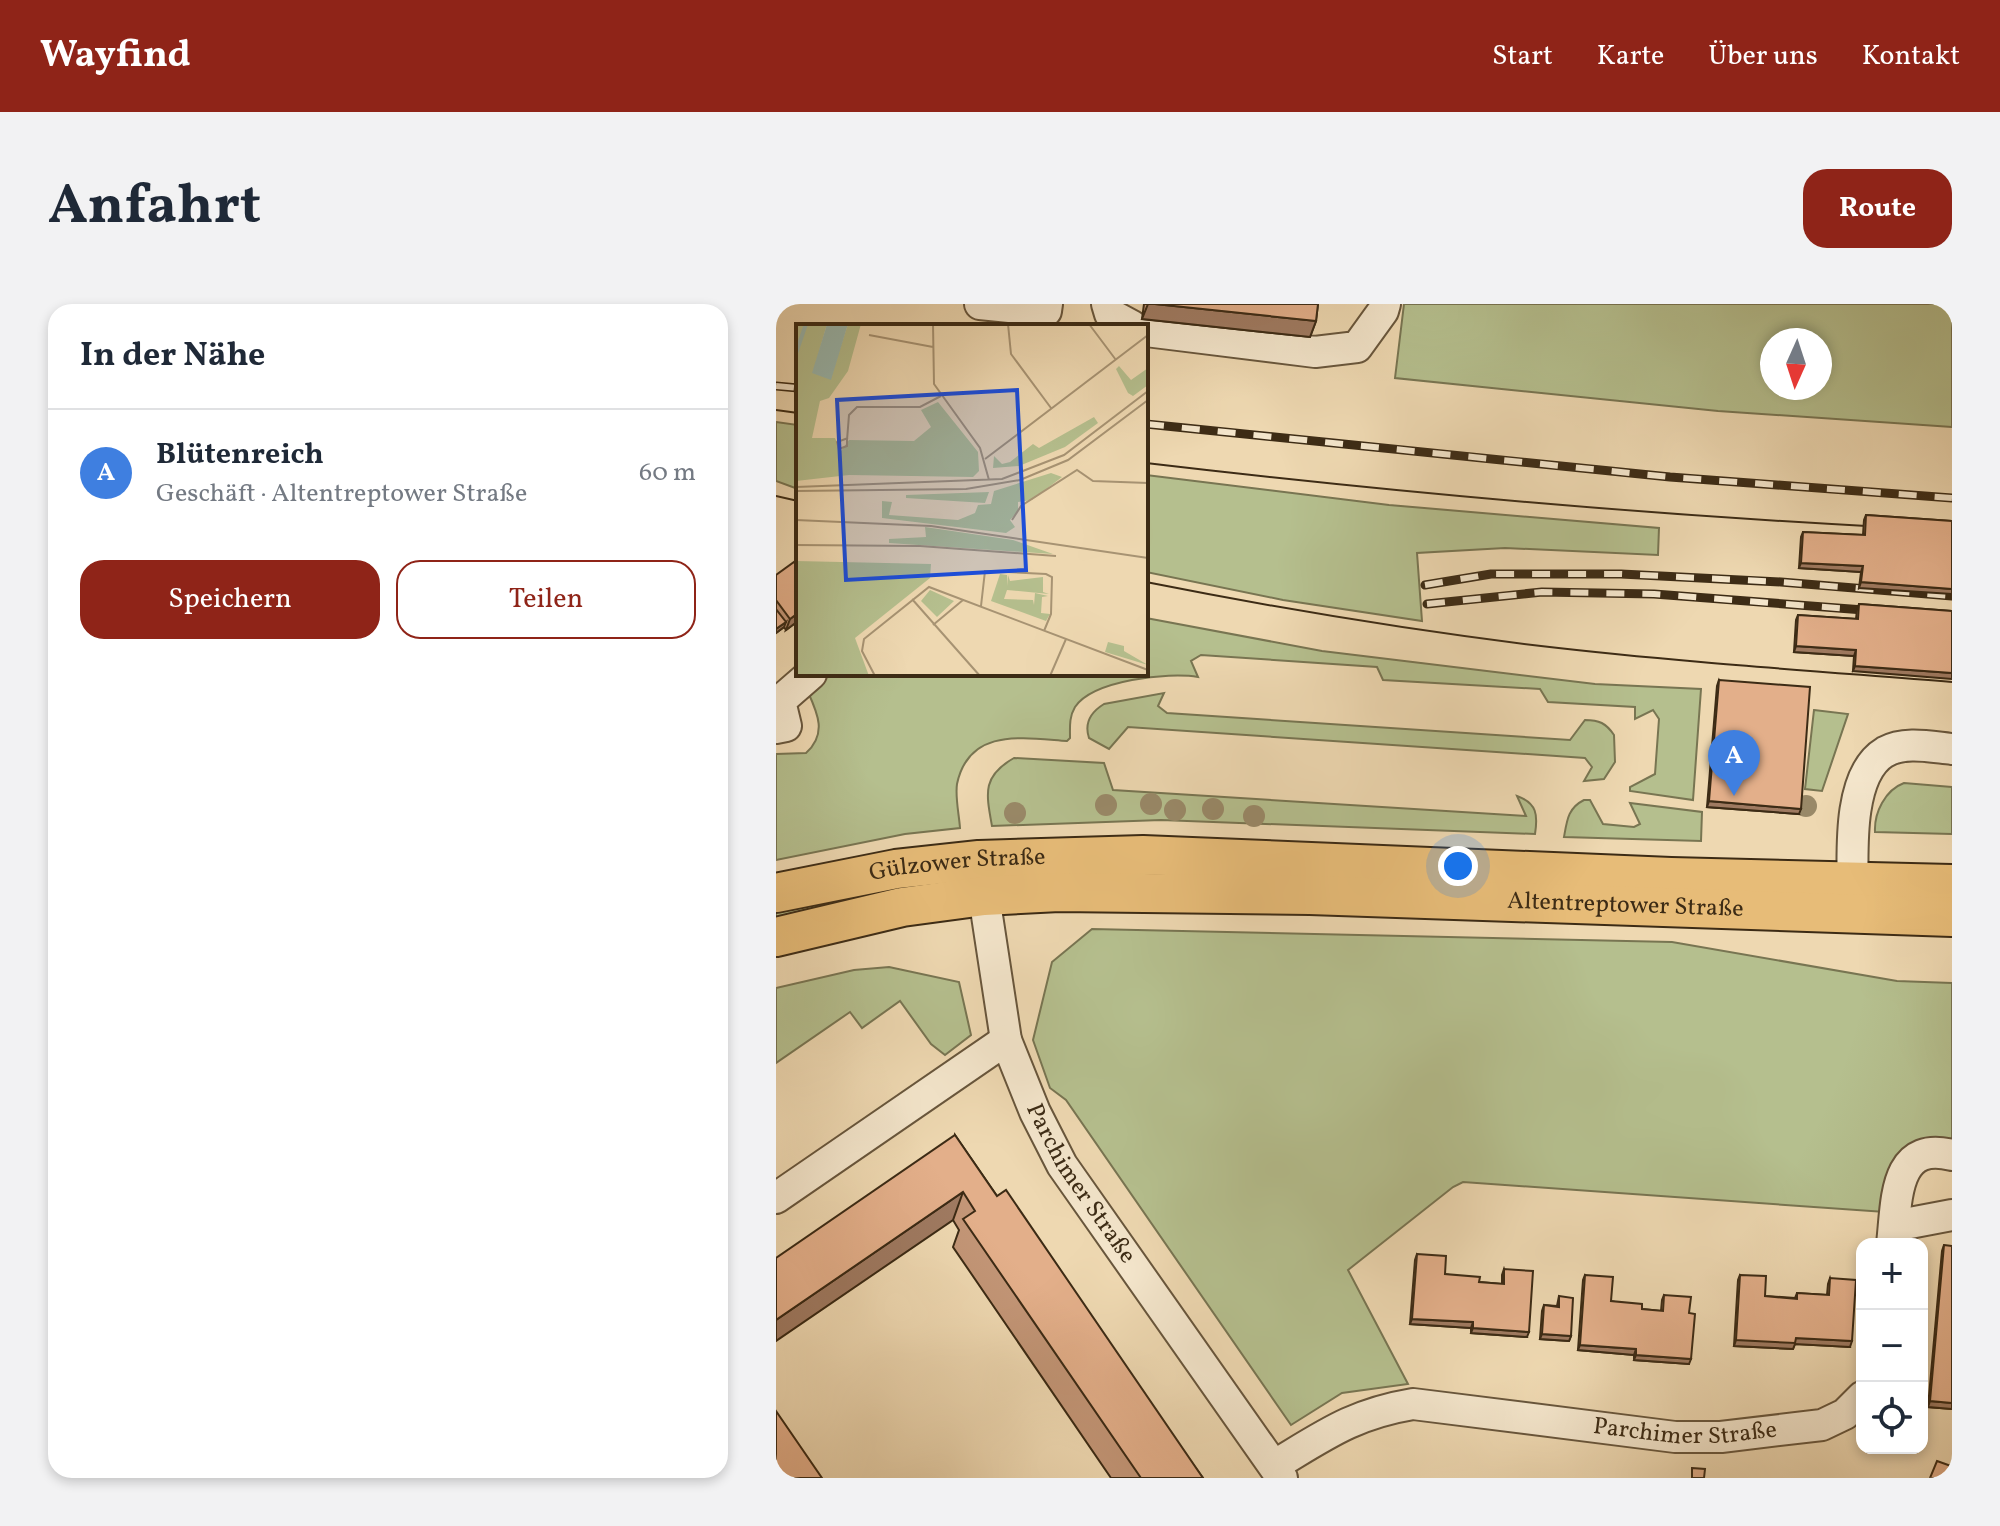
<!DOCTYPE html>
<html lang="de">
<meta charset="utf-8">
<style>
body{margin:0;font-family:Vollkorn,serif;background:#f2f2f3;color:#1f2937}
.controls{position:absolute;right:24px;bottom:24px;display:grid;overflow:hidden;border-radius:16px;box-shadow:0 4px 12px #0003}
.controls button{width:72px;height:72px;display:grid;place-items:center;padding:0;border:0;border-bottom:2px solid #e0e1e3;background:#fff;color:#1f2937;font:40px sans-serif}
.compass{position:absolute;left:984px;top:24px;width:72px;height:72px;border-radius:50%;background:#fff;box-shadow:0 4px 12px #0003;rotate:183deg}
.you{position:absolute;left:682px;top:562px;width:28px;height:28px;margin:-20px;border:6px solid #fff;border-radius:50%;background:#1a73e8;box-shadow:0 0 0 12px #1a73e833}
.badge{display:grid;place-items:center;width:52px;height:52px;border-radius:50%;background:#8f2418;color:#fff;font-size:26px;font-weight:700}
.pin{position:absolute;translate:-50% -66px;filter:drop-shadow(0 2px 4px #0008)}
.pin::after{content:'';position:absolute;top:42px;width:28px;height:24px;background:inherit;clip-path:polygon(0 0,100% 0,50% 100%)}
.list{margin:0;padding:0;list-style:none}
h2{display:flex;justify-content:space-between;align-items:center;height:104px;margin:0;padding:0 32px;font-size:34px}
h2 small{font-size:26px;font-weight:400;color:#747a83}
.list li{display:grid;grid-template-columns:52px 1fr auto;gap:24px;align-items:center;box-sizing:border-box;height:128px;padding:0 32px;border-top:2px solid #e0e1e3}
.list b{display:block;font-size:30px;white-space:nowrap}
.list p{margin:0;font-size:26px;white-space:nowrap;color:#747a83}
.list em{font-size:26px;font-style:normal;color:#747a83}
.actions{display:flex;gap:16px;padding:24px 32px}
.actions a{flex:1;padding:18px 0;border:2px solid #8f2418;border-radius:24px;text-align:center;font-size:28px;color:#8f2418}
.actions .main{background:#8f2418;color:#fff}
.icon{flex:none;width:44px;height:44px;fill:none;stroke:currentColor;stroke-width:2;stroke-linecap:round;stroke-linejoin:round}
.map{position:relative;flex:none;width:1176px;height:1174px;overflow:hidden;border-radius:24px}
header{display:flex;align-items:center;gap:48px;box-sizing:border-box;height:112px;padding:0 40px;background:#8f2418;color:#fff}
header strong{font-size:38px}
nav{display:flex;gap:44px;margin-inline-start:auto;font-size:28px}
.intro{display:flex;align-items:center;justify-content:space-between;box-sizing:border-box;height:192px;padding:0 48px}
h1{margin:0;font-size:56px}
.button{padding:20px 36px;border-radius:24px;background:#8f2418;color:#fff;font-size:28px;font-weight:700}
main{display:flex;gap:48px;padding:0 48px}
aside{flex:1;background:#fff;border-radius:24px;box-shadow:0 4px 12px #0003}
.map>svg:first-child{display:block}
.green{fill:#b5bf8e;stroke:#787552;stroke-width:2;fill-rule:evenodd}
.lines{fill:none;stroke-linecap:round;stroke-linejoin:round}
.minor-casing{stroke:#68563c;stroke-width:34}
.major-casing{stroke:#3c2b15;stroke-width:42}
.minor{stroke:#f4e6cc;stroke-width:30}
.major{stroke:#e7bc78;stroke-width:38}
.tram{stroke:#3c2b15;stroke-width:2}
.rail-casing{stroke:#3c2b15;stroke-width:9}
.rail{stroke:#f4e6cc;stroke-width:6;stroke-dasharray:18;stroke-linecap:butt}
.tree{fill:#998968}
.wall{fill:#c39677;stroke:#3c2b15;stroke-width:2}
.shaded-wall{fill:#9f7a61;stroke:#3c2b15;stroke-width:2}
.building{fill:#e3af8a;stroke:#3c2b15;stroke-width:2}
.labels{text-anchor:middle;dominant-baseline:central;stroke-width:8;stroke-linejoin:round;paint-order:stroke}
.street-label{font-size:24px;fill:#3c2b15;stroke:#f4e6cc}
.inset-river{fill:none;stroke:#9ab9b0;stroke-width:4}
.inset-road{fill:none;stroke:#a79373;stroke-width:2}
.view{fill:#1d4ed8;fill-opacity:0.15;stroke:#1d4ed8;stroke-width:4}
.inset-edge{fill:none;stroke:#3c2b15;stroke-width:4}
</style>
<header>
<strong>Wayfind</strong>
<nav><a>Start</a><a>Karte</a><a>Über uns</a><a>Kontakt</a></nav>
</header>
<div class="intro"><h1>Anfahrt</h1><a class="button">Route</a></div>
<main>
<aside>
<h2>In der Nähe<small></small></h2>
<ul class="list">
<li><span class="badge" style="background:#3f7fe0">A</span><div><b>Blütenreich</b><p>Geschäft · Altentreptower Straße</p></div><em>60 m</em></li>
</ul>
<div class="actions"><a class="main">Speichern</a><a>Teilen</a></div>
</aside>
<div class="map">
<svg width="1176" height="1174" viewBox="0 0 1176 1174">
<rect width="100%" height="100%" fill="#eed8b1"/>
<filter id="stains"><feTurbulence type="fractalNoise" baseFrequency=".0025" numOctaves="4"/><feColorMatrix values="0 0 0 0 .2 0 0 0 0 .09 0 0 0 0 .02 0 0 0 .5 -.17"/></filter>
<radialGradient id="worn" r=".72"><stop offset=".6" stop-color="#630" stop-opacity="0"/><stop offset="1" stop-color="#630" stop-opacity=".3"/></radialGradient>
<g class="green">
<path d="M628,0H1176V123L942,107L619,74ZM996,36H1044V84H996Z"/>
<path d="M0,118L22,121V185L0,177Z"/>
<path d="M370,171L613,201L883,224L882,251L729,244L641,249L646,317L507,296L370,268Z"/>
<path d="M370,314L546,347L819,380L925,385L917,496L854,487V483L879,470L883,415L877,406L859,415V403L772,398L764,385L607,376L601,363L425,351L415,357L422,373C392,368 317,376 299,403C293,413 294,423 294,434L291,437C248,434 193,423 181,480C179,493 183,510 184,524L129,530L0,556V450L30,449C51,430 42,410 32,388L52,370H370Z"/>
<path d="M388,389L382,402L391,409L794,436L809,416C823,416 830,419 838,431L839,458L828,475L808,477L816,463L809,454L352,423L333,445L313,434C308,419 315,408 328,400Z"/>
<path d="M1038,406L1072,410L1046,487L1029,485Z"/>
<path d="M238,454L328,459L337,486L750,512L741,492C761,499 762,511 759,530L385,516L216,522C210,489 206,472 238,454Z"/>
<path d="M1128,479L1176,483V530L1099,528C1098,509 1109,486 1128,479Z"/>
<path d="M808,496H814L827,520L858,523L864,520L854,499L926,508L925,537L788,533C791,516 792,504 808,496Z"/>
<path d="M105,586L107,597L0,620V608Z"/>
<path d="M316,625L896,638L1121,677L1176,679V843L1163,835L1109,908L687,878L677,883L572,966L632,1080L566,1089L515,1121L290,796L274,784L257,736L276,658Z"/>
<path d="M113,663L183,678L195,731L169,751L155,740L124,697L86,724L74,708L0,759V684L78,666Z"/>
</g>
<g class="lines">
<defs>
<g id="minor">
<path d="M204,0L270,7L271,0"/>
<path d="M331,0L334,10L356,22"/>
<path d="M370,27L539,48L581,43L607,7L609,0"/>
<path d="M0,424L10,422L4,397L35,370"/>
<path id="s1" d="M208,592L230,736L259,808L286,861L506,1174"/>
<path d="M1077,599C1077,559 1069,472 1109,448C1129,437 1155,443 1176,445"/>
<path d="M0,894L230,736"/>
<path d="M1118,922L1176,911"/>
<path d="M1116,940C1121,898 1117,836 1176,851"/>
<path id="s2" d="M499,1161C549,1131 577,1110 637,1100L899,1133H945L1046,1121L1069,1110L1086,1093"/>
</g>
<g id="major">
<path id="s3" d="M0,589L120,565L203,556L367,551L895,573L1176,580"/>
<path id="s4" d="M0,633L126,603L208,592L283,588L534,591L1176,613"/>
</g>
</defs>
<use href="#minor" class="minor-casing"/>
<use href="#major" class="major-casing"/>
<use href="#minor" class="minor"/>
<use href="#major" class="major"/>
<g class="tram">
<path d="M0,106L22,109"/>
<path d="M370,159C616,188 861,210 1108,223"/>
<path d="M0,192L22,197"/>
<path d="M370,278C501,304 633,326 765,342C902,358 1039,367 1176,378"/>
</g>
<defs>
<g id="rail">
<path d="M0,82L22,84"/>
<path d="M370,120L894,173L1176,194"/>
<path d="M649,281L715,270H845L1005,278L1176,292"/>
<path d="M651,300L766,288L878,290L1101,307"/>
</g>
</defs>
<use href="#rail" class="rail-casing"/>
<use href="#rail" class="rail"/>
</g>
<g class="tree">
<circle cx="375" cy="500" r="11"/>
<circle cx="330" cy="501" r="11"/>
<circle cx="1030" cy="502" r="11"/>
<circle cx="437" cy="505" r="11"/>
<circle cx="399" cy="506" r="11"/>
<circle cx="239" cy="509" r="11"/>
<circle cx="478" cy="512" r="11"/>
</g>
<g class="wall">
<path d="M368,0H542L540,17L534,33L366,15Z"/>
<path d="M1090,211L1176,217L1083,284L1085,268L1023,264L1025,233L1027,228L1087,231L1088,216Z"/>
<path d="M0,271L22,317L10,326L8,323L0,329Z"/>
<path d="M1083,300L1176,307L1077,367L1078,352L1018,348L1020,316L1022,311L1080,315L1081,306Z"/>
<path d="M943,376L1023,510L931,503L941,382Z"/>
<path d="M179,831L221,892L427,1174H335L177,943L183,926L177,916Z"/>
<path d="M1168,941L1176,1105L1152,1103L1166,947Z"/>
<path d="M641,950L669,970L703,978L726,980V971L728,965L751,1033L695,1029V1024L634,1020L639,956Z"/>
<path d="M809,971L835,997L866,1005L885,1007L886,996L888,991L913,1009V1060L858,1056V1051L802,1046L807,976Z"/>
<path d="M964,971L989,992L1019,994L1021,989L1051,991L1052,980L1054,974L1074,1043L1019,1040L1017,1045L958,1042L962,976Z"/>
<path d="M783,992L795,1032L793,1037L764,1035L766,1007L768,1001L781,1002Z"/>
</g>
<g class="shaded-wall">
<path d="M372,0H379L540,17L534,33L366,15Z"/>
<path d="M1025,259L1087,262L1085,268L1023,264Z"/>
<path d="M1085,278L1176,285V290L1083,284Z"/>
<path d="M22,309V317L10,326L14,315Z"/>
<path d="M10,318L8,323L0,329V325Z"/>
<path d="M1020,342L1080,346L1078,352L1018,348Z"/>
<path d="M1079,362L1176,369V375L1077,367Z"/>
<path d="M933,497L1025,505L1023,510L931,503Z"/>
<path d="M187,888L177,916L0,1037V1016Z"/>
<path d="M636,1015L697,1018L695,1024L634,1020Z"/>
<path d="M697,1024L753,1028L751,1033L695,1029Z"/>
<path d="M766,1030L795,1032L793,1037L764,1035Z"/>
<path d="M1020,1034L1076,1037L1074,1043L1019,1040L1017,1045L958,1042L960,1036Z"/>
<path d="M804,1041L860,1045L858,1051L802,1046Z"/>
<path d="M860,1051L915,1055L913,1060L858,1056Z"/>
<path d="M1154,1097L1176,1099V1105L1152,1103Z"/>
</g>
<g class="building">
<path d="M379,0H542L540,17Z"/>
<path d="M1090,211L1176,217V285L1085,278L1087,262L1025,259L1027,228L1089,231Z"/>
<path d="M18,258L22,264V309L14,315L0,296V271Z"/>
<path d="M1083,300L1176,307V369L1079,362L1080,346L1020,342L1022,311L1082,315Z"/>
<path d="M0,305L10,318L0,325Z"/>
<path d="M943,376L1034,383L1025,505L933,497Z"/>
<path d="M179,831L221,892L230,886L427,1174H365L187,915L199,907L187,888L0,1016V954Z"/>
<path d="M1168,941L1176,942V1099L1154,1097Z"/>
<path d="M641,950L670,952L669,970L704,973L703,978L728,980V965L757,967L753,1028L697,1024V1018L636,1015Z"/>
<path d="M809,971L837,973L835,997L866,1000V1005L887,1007L888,991L915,993L913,1009L919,1010L915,1055L860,1051V1045L804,1041Z"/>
<path d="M964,971L990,972L989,992L1021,995V989L1053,991L1054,974L1080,976L1076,1037L1020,1034L1019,1039L960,1036Z"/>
<path d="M783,992L797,994L795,1032L766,1030L768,1001L783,1003Z"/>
<path d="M0,1107L46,1174H0Z"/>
<path d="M1161,1157L1175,1162L1170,1174H1154Z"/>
<path d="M916,1164L929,1165L928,1174H916Z"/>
</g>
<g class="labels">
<g class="street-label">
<text stroke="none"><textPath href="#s3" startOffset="184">Gülzower Straße</textPath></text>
<text stroke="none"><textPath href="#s4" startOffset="854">Altentreptower Straße</textPath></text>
<text stroke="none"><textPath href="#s1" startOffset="308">Parchimer Straße</textPath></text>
<text stroke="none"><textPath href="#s2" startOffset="426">Parchimer Straße</textPath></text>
</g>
</g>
<g transform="translate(20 20)">
<rect width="352" height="352" fill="#eed8b1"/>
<path d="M0,0H31L20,38L34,55L52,0H65L52,47L33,74L24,77L16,114H39L45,127L53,116L118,117L135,103L125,86L142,78L182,128L183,147L177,153L53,151L0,157ZM323,42L335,56L352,44V61L337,72L332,69L320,45ZM298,93L302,99L269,123L223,142L197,144L198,132L206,140L214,138L237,120L243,124ZM255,149L266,153L236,176L222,178V187L214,196L219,203L210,209L86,194V177L96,178L93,191L162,196L179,189L182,181L195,180L198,167ZM193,168L189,179L110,174V171ZM129,203L217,216L257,230L93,219V215L130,213ZM0,237L135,240L134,254L59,314L73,352H0ZM204,250L211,251V262L212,251L214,257L247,253V268L253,270L211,266L208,275L237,276L238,281L239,269L252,272L246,273L245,289L254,290L250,297L195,277ZM134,266L158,277L141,293L125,277ZM312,318L328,322V327L352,341L309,328Z" fill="#b5bf8e"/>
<path d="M31,0H52L35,56L16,49Z" fill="#9ab9b0"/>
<path class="inset-river" d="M0,29L10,0"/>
<path class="inset-road" d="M137,0L138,60L184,124L193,156M212,0L215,30L255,84M293,0L320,36M73,11L137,23M52,114L41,118L43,125L51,122V116L53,91L61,83H124L145,72M189,135L352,11M0,163L206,155L268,131L352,67M0,167L170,165L224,156L272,136L352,76M0,196L135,202L352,234M216,196L225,182L281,146L297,157L352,159M0,221L124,222L260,232M116,275L184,352M185,282L189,247L250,250L256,253L255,290L248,307M137,301L167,276M79,352L66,327L68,315L133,263L352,346M254,352L270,315"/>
<path class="view" d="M221,66L230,246L50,256L41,76Z"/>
<rect width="352" height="352" class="inset-edge"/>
</g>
<rect width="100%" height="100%" filter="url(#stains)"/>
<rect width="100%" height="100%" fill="url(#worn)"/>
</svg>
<div class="controls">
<button>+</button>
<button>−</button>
<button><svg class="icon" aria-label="locate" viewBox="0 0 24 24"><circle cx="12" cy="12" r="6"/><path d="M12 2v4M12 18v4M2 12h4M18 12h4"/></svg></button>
</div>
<svg class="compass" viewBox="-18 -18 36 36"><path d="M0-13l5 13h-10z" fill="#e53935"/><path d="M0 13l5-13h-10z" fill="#747a83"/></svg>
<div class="you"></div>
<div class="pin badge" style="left:958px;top:492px;background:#3f7fe0">A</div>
</div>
</main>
